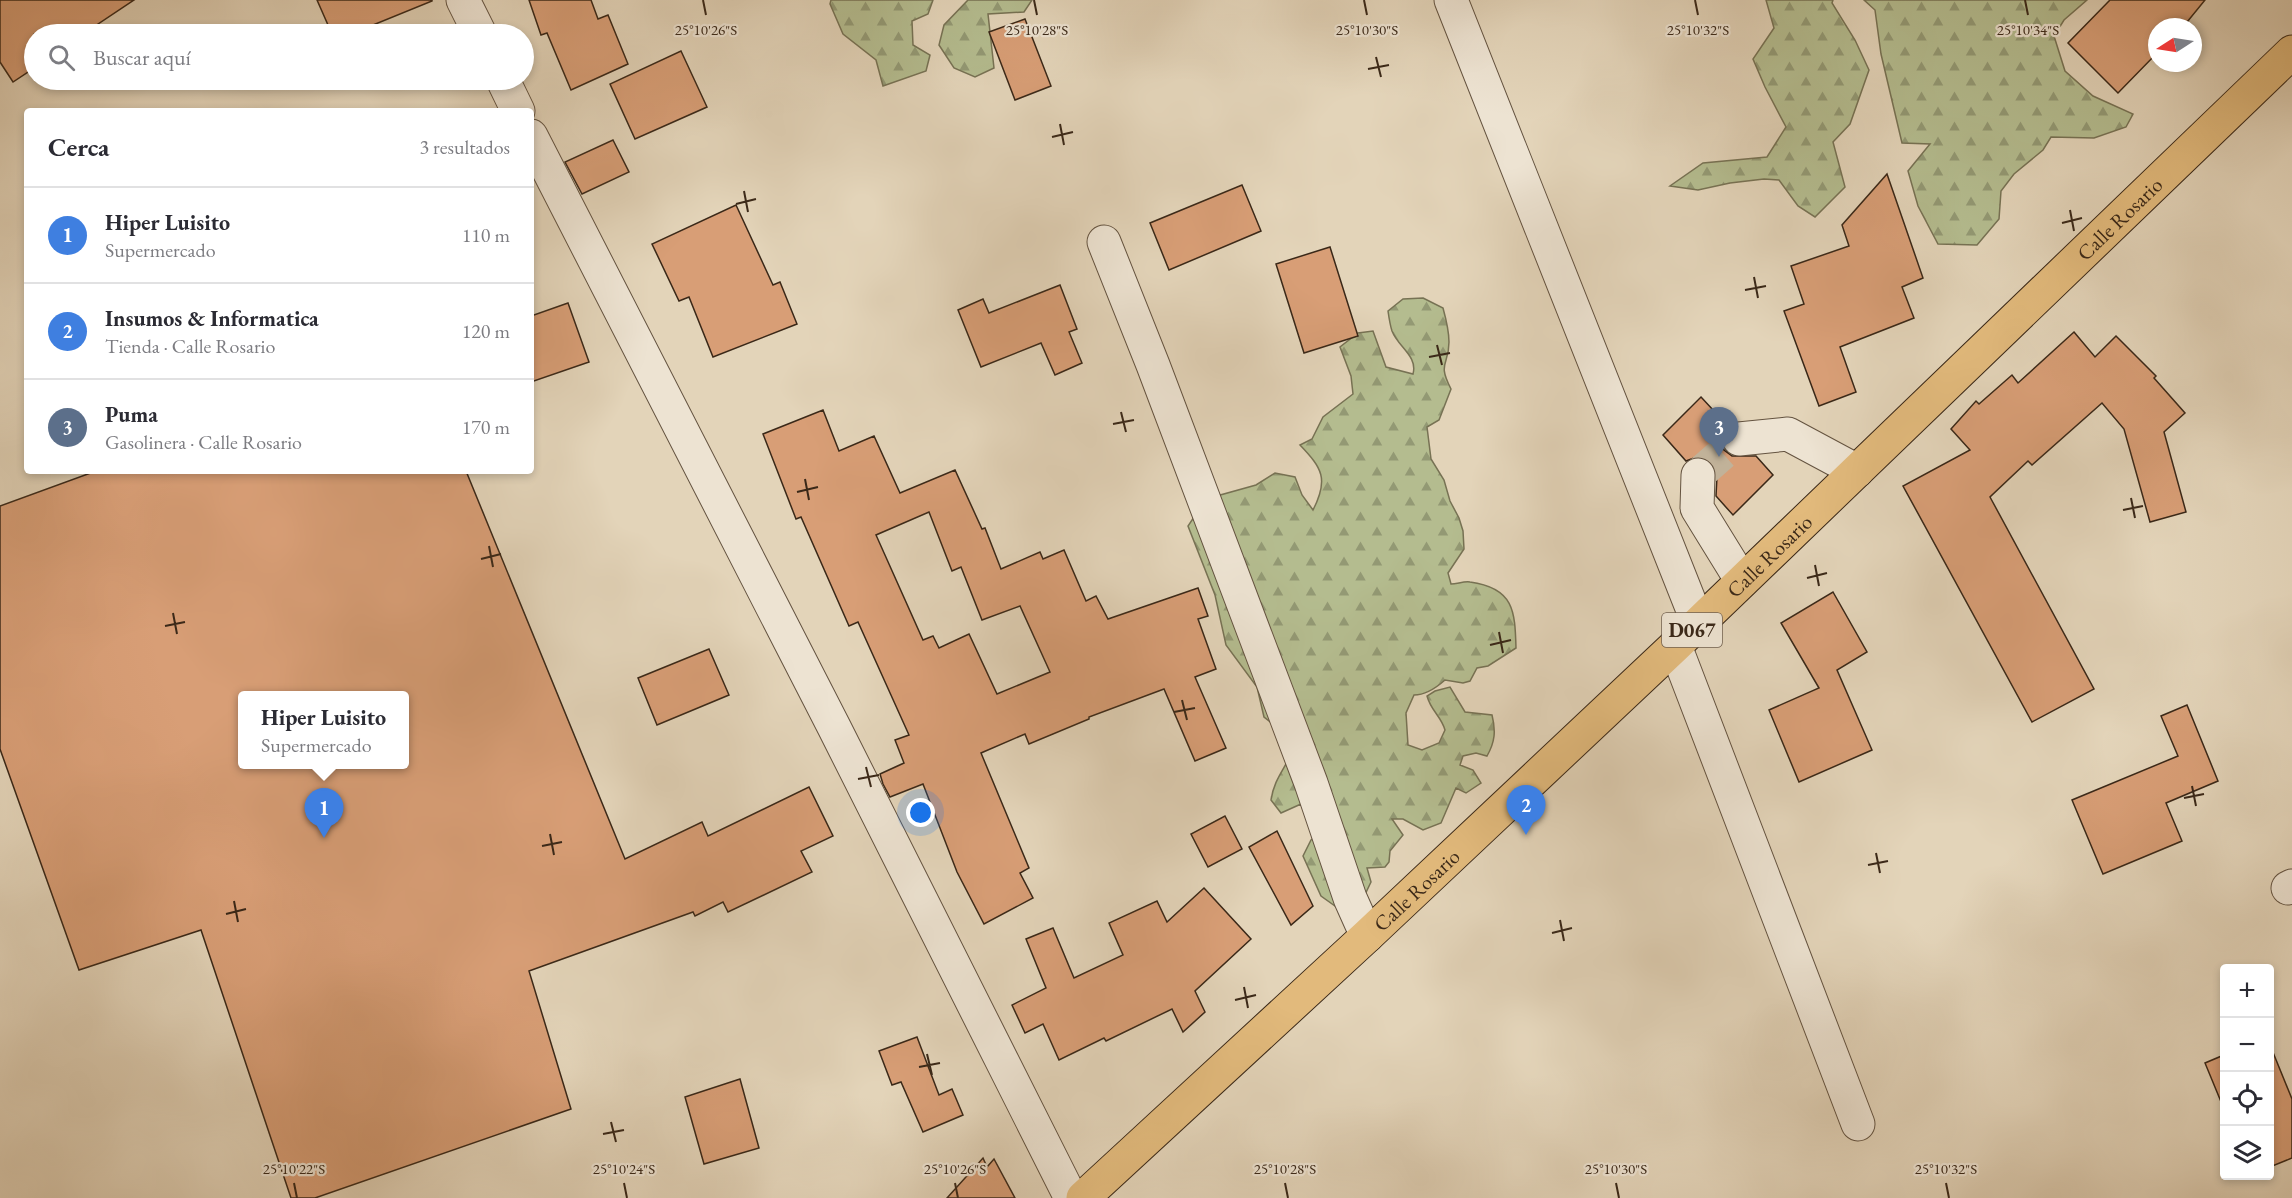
<!DOCTYPE html>
<html lang="es">
<meta charset="utf-8">
<style>
body{margin:0;font-family:"EB Garamond",serif;background:#f7f7f7;color:#2b2b33}
.controls{position:absolute;right:18px;bottom:18px;display:grid;overflow:hidden;border-radius:6px;box-shadow:0 3px 9px #0003}
.controls button{width:54px;height:54px;display:grid;place-items:center;padding:0;border:0;border-bottom:2px solid #e1e1e2;background:#fff;color:#2b2b33;font:30px sans-serif}
.compass{position:absolute;left:2148px;top:18px;width:54px;height:54px;border-radius:50%;background:#fff;box-shadow:0 3px 9px #0003;rotate:258deg}
.you{position:absolute;left:921px;top:813px;width:21px;height:21px;margin:-15px;border:4px solid #fff;border-radius:50%;background:#1a73e8;box-shadow:0 0 0 9px #1a73e833}
.badge{display:grid;place-items:center;width:39px;height:39px;border-radius:50%;background:#111827;color:#fff;font-size:20px;font-weight:700}
.pin{position:absolute;translate:-50% -50px;filter:drop-shadow(0 2px 3px #0008)}
.pin::after{content:'';position:absolute;top:32px;width:21px;height:18px;background:inherit;clip-path:polygon(0 0,100% 0,50% 100%)}
.popup{position:absolute;left:238px;top:691px;width:171px;height:78px;box-sizing:border-box;display:grid;place-content:center;border-radius:6px;background:#fff;filter:drop-shadow(0 2px 4px #0005);font-size:20px;white-space:nowrap;color:#7c7c81}
.popup b{font-size:22px;color:#2b2b33}
.popup::after{content:'';position:absolute;left:50%;top:100%;margin-left:-12px;border:12px solid transparent;border-top-color:#fff}
.list{margin:0;padding:0;list-style:none}
h2{display:flex;justify-content:space-between;align-items:center;height:78px;margin:0;padding:0 24px;font-size:26px}
h2 small{font-size:20px;font-weight:400;color:#7c7c81}
.list li{display:grid;grid-template-columns:39px 1fr auto;gap:18px;align-items:center;box-sizing:border-box;height:96px;padding:0 24px;border-top:2px solid #e1e1e2}
.list b{display:block;font-size:22px;white-space:nowrap}
.list p{margin:0;font-size:20px;white-space:nowrap;color:#7c7c81}
.list em{font-size:20px;font-style:normal;color:#7c7c81}
.icon{flex:none;width:33px;height:33px;fill:none;stroke:currentColor;stroke-width:2;stroke-linecap:round;stroke-linejoin:round}
.map{position:relative;flex:none;width:2292px;height:1198px;overflow:hidden}
.search{position:absolute;background:#fff;box-shadow:0 3px 9px #0003;left:24px;top:24px;width:510px;height:66px;display:flex;align-items:center;gap:15px;box-sizing:border-box;padding:0 21px;border-radius:33px;color:#7c7c81;font-size:22px}
.panel{position:absolute;background:#fff;box-shadow:0 3px 9px #0003;left:24px;top:108px;width:510px;height:366px;border-radius:6px}
.map>svg:first-child{display:block}
.forest{fill:url(#forest-firs);stroke:#777254;stroke-width:1.5}
.building{fill:#d89e76;stroke:#3a2818;stroke-width:1.5;fill-rule:evenodd}
.lines{fill:none;stroke-linecap:round;stroke-linejoin:round}
.minor-tunnel{stroke:#c1b299;stroke-width:33;stroke-dasharray:33 16;stroke-linecap:butt}
.minor-casing{stroke:#645340;stroke-width:35}
.major-casing{stroke:#3a2818;stroke-width:35}
.minor{stroke:#ede3d2;stroke-width:33}
.major{stroke:#e2ba7c;stroke-width:33}
.ticks{fill:none;stroke:#3a2818;stroke-width:2}
.labels{text-anchor:middle;dominant-baseline:central;stroke-width:4.5;stroke-linejoin:round;paint-order:stroke}
.shield{fill:#ede3d2;stroke:#706050;stroke-width:1.5}
.shield-label{font-size:20px;font-weight:bold;fill:#3a2818}
.street-label{font-size:21px;fill:#3a2818;stroke:#ede3d2}
.ticks-label{font-size:15px;text-anchor:middle;fill:#3a2818;stroke:#ede3d2;stroke-width:4.5;stroke-linejoin:round;paint-order:stroke}
</style>
<div class="map">
<svg width="2292" height="1198" viewBox="0 0 2292 1198">
<defs>
<pattern id="forest-firs" width="22" height="20" patternUnits="userSpaceOnUse" patternTransform="scale(1.5)"><rect width="22" height="20" fill="#b4bc8f"/><path d="M5 1l3.5 6h-7zM16 11l3.5 6h-7z" fill="#939974"/></pattern>
</defs>
<rect width="100%" height="100%" fill="#e3d4b9"/>
<filter id="stains"><feTurbulence type="fractalNoise" baseFrequency=".00333" numOctaves="4"/><feColorMatrix values="0 0 0 0 .2 0 0 0 0 .09 0 0 0 0 .02 0 0 0 .5 -.17"/></filter>
<radialGradient id="worn" r=".72"><stop offset=".6" stop-color="#630" stop-opacity="0"/><stop offset="1" stop-color="#630" stop-opacity=".3"/></radialGradient>
<g class="forest">
<path d="M831,0H933L928,14L912,21L913,45L930,55L926,71L883,86L876,60L843,34L830,4Z"/>
<path d="M968,0H1032L1024,12L988,14L994,68L975,77L954,68L939,45L944,25Z"/>
<path d="M1766,0H1833L1832,3L1855,40L1869,70L1850,124L1833,142L1845,187L1815,217L1798,206L1779,180L1764,179L1730,183L1698,190L1670,186L1703,163L1767,157L1786,127L1765,87L1753,59L1774,28Z"/>
<path d="M1864,0H2087L2064,20L2054,36L2065,71L2093,96L2133,114L2126,127L2094,138L2051,137L2043,150L2014,174L2001,191L1999,219L1977,245L1938,244L1918,206L1908,171L1930,144L1902,143L1881,54L1875,10Z"/>
<path d="M1423,298L1443,308C1446,319 1449,331 1449,342C1449,366 1437,362 1451,389L1439,420L1427,427L1431,459L1444,480L1450,501L1459,518L1463,531L1464,549L1448,573L1451,584C1457,584 1464,581 1470,582C1514,588 1515,611 1516,648L1488,666L1477,668L1470,681L1463,683L1445,680C1436,688 1426,695 1414,695L1406,713L1408,745L1422,750L1439,743L1445,730C1441,716 1431,711 1427,696L1435,691L1450,687L1465,712L1492,715C1496,731 1495,742 1487,756L1476,753L1463,756L1460,765L1473,770L1481,783L1466,793L1456,788L1441,823L1423,830L1403,819H1392L1403,835L1390,851L1389,862L1385,867L1367,868L1371,882L1359,907L1342,911L1321,896L1303,856L1311,840L1321,832L1301,804L1281,813L1271,800C1274,779 1285,769 1293,750L1287,735L1264,717L1257,687L1226,645L1215,595L1188,526L1206,499L1256,485L1275,473L1295,477L1302,495L1313,510C1329,479 1322,468 1300,445L1312,439L1323,417L1353,394L1351,376L1340,347L1358,333L1373,331L1386,367L1413,374C1418,356 1398,347 1392,331C1390,325 1389,318 1388,311L1403,299Z"/>
</g>
<g class="building">
<path d="M0,0H134L83,34H34V68L13,82L0,62Z"/>
<path d="M317,0H432V1L351,34H332Z"/>
<path d="M529,0H591L598,19L608,15L628,64L571,90L547,33L541,35Z"/>
<path d="M2110,0H2205L2183,27H2157V53L2118,93L2068,43Z"/>
<path d="M1025,19L1051,86L1015,100L989,32Z"/>
<path d="M681,51L707,107L635,139L610,84Z"/>
<path d="M613,140L629,172L582,194L565,162Z"/>
<path d="M1887,174L1923,278L1902,287L1914,318L1840,347L1856,392L1819,406L1784,311L1804,304L1791,266L1849,246L1842,225Z"/>
<path d="M1242,185L1261,231L1169,270L1150,223Z"/>
<path d="M736,205L773,285L780,282L797,324L713,357L689,297L679,301L652,244Z"/>
<path d="M1330,247L1358,336L1304,353L1276,264Z"/>
<path d="M1060,285L1077,329L1069,332L1082,363L1055,375L1041,343L981,367L958,310L983,299L989,313Z"/>
<path d="M568,303L589,362L531,382V316Z"/>
<path d="M2074,332L2095,357L2116,336L2156,376L2154,378L2185,413L2164,432L2186,512L2150,522L2124,429L2102,403L2032,465L2028,461L1990,497L2094,689L2032,722L1903,486L1970,450L1951,429L1976,401L1979,404L2012,375L2018,383Z"/>
<path d="M1701,397L1727,425L1722,432L1720,440L1724,450L1732,456H1756L1773,475L1733,515L1716,496L1717,476L1714,466L1707,459L1699,456L1686,461L1663,435Z"/>
<path d="M823,410L839,451L874,436L900,493L955,470L982,529L985,528L1001,569L1040,552L1043,559L1064,550L1086,601L1096,596L1108,619L1198,588L1208,616L1198,619L1216,669L1195,677L1226,748L1195,761L1164,689L1089,717V719L1029,744L1025,734L981,753L1029,868L1020,873L1033,898L984,924L957,872L923,784L890,797L883,784L880,774L904,763L895,740L909,735L858,622L849,626L801,517L796,519L763,434ZM929,512L952,571L961,567L982,620L1020,606L1050,672L997,694L969,634L939,648L933,636L923,640L876,535Z"/>
<path d="M96,471H466L625,859L702,822L708,836L809,787L833,836L801,851L812,872L728,912L723,902L695,916L693,912L529,971L571,1109L315,1198H291L201,930L79,970L0,749V506ZM243,696H405V765H243Z"/>
<path d="M1833,592L1867,652L1837,670L1872,750L1799,782L1769,710L1819,688L1781,623Z"/>
<path d="M709,649L729,695L657,725L638,678Z"/>
<path d="M2187,705L2218,781L2166,803L2182,841L2103,874L2072,800L2178,756L2161,716Z"/>
<path d="M1225,816L1242,849L1208,867L1191,834Z"/>
<path d="M1277,831L1313,906L1291,925L1249,847Z"/>
<path d="M1204,888L1251,939L1195,991L1205,1012L1183,1032L1172,1009L1106,1041L1104,1038L1059,1060L1043,1024L1025,1033L1012,1005L1046,988L1026,939L1053,928L1074,978L1123,955L1109,923L1157,901L1167,922Z"/>
<path d="M917,1037L939,1095L952,1089L963,1115L923,1132L901,1082L892,1085L879,1051Z"/>
<path d="M2270,1045L2292,1099V1158L2270,1167Z"/>
<path d="M2224,1055V1109L2205,1063Z"/>
<path d="M740,1079L759,1148L704,1164L685,1097Z"/>
<path d="M983,1158L987,1167L994,1159L1015,1198H947Z"/>
</g>
<g class="lines">
<path class="minor-tunnel" d="M1698,475L1739,439"/>
<defs>
<g id="minor">
<path d="M463,0L480,34"/>
<path d="M1451,0L1698,623"/>
<path d="M503,80L518,111"/>
<path d="M531,136L834,727L1071,1198"/>
<path d="M1104,242L1153,365L1311,783L1350,898L1367,936"/>
<path d="M1739,439L1788,434L1857,471"/>
<path d="M1698,475L1697,508L1742,581"/>
<path d="M1675,646L1858,1124"/>
<path d="M2288,888L2292,886"/>
</g>
<g id="major">
<path id="s1" d="M1083,1198L1367,936L1675,646L2292,52"/>
</g>
</defs>
<use href="#minor" class="minor-casing"/>
<use href="#major" class="major-casing"/>
<use href="#minor" class="minor"/>
<use href="#major" class="major"/>
</g>
<path class="ticks" d="M703,0L706,15M1034,0L1037,15M1364,0L1367,15M1695,0L1698,15M2025,0L2028,15M1376,57L1381,77M1368,69L1389,65M1060,124L1064,145M1052,137L1073,132M744,191L748,212M736,204L756,199M2070,210L2074,231M2062,223L2082,218M1754,277L1758,298M1745,290L1766,286M1437,345L1442,365M1429,357L1450,353M1121,412L1126,432M1113,424L1134,420M805,479L809,500M797,492L818,487M2131,498L2135,518M2123,510L2143,506M489,546L493,567M481,559L501,554M1815,565L1819,586M1807,578L1827,573M173,613L177,634M165,626L185,622M1499,632L1503,653M1490,645L1511,640M1182,700L1187,720M1174,712L1195,708M866,767L871,787M858,779L879,775M2192,786L2196,806M2184,798L2204,794M550,834L554,855M542,846L562,842M1876,853L1880,873M1868,865L1888,861M234,901L238,922M226,914L246,909M1560,920L1564,941M1552,933L1572,928M1244,987L1248,1008M1235,1000L1256,995M927,1054L932,1075M919,1067L940,1063M611,1122L616,1142M603,1134L624,1130M294,1183L297,1198M624,1183L627,1198M955,1183L958,1198M1285,1183L1288,1198M1616,1183L1619,1198M1946,1183L1949,1198"/>
<g class="labels">
<rect class="shield" x="1662" y="613" width="60" height="34" rx="4.5"/>
<g class="shield-label">
<text x="1692" y="630">D067</text>
</g>
<g class="street-label">
<text stroke="none"><textPath href="#s1" startOffset="1426">Calle Rosario</textPath></text>
<text stroke="none"><textPath href="#s1" startOffset="940">Calle Rosario</textPath></text>
<text stroke="none"><textPath href="#s1" startOffset="454">Calle Rosario</textPath></text>
</g>
</g>
<g class="ticks-label">
<text x="706" y="35">25°10'26"S</text>
<text x="1037" y="35">25°10'28"S</text>
<text x="1367" y="35">25°10'30"S</text>
<text x="1698" y="35">25°10'32"S</text>
<text x="2028" y="35">25°10'34"S</text>
<text x="294" y="1174">25°10'22"S</text>
<text x="624" y="1174">25°10'24"S</text>
<text x="955" y="1174">25°10'26"S</text>
<text x="1285" y="1174">25°10'28"S</text>
<text x="1616" y="1174">25°10'30"S</text>
<text x="1946" y="1174">25°10'32"S</text>
</g>
<rect width="100%" height="100%" filter="url(#stains)"/>
<rect width="100%" height="100%" fill="url(#worn)"/>
</svg>
<div class="controls">
<button>+</button>
<button>−</button>
<button><svg class="icon" aria-label="locate" viewBox="0 0 24 24"><circle cx="12" cy="12" r="6"/><path d="M12 2v4M12 18v4M2 12h4M18 12h4"/></svg></button>
<button><svg class="icon" aria-label="layers" viewBox="0 0 24 24"><path d="M12 4l9 5-9 5-9-5zM3 14l9 5 9-5"/></svg></button>
</div>
<svg class="compass" viewBox="-18 -18 36 36"><path d="M0-13l5 13h-10z" fill="#e53935"/><path d="M0 13l5-13h-10z" fill="#7c7c81"/></svg>
<div class="you"></div>
<div class="pin badge" style="left:324px;top:838px;background:#3f7fe0">1</div>
<div class="popup"><b>Hiper Luisito</b>Supermercado</div>
<div class="pin badge" style="left:1526px;top:835px;background:#3f7fe0">2</div>
<div class="pin badge" style="left:1719px;top:457px;background:#5c6f8a">3</div>
<div class="search"><svg class="icon" aria-label="search" viewBox="0 0 24 24"><circle cx="10" cy="10" r="6"/><path d="M15 15l6 6"/></svg>Buscar aquí</div>
<section class="panel">
<h2>Cerca<small>3 resultados</small></h2>
<ul class="list">
<li><span class="badge" style="background:#3f7fe0">1</span><div><b>Hiper Luisito</b><p>Supermercado</p></div><em>110 m</em></li>
<li><span class="badge" style="background:#3f7fe0">2</span><div><b>Insumos &amp; Informatica</b><p>Tienda · Calle Rosario</p></div><em>120 m</em></li>
<li><span class="badge" style="background:#5c6f8a">3</span><div><b>Puma</b><p>Gasolinera · Calle Rosario</p></div><em>170 m</em></li>
</ul>
</section>
</div>
